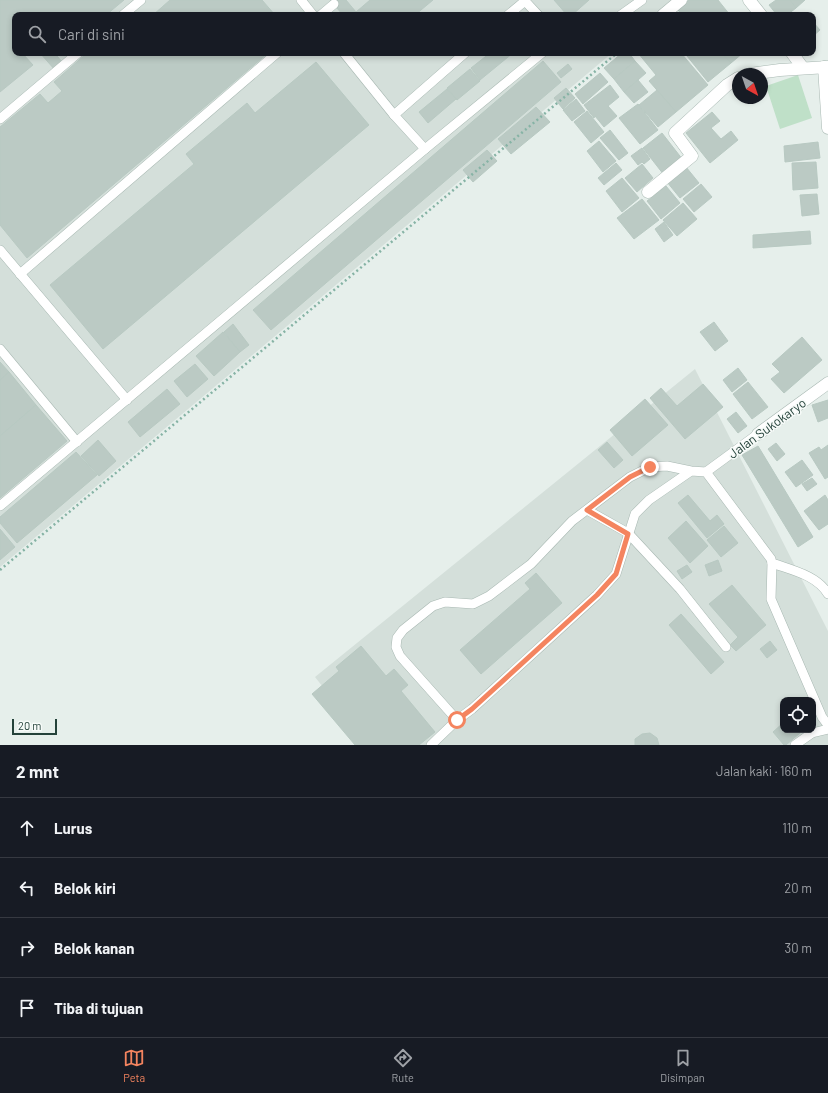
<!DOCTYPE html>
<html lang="id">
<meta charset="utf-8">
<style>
body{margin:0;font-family:Barlow,sans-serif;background:#20242c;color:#f1f3f6}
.controls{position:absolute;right:12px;bottom:12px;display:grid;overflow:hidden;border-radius:8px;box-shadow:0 2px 6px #0003}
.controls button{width:36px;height:36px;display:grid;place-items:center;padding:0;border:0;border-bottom:1px solid #363941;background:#171b24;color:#f1f3f6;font:20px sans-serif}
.compass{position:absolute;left:732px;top:68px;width:36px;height:36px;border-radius:50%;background:#171b24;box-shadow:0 2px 6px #0003;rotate:140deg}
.scale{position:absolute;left:12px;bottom:10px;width:45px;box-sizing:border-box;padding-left:4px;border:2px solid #24423a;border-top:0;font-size:11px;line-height:14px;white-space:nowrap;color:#24423a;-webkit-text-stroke:3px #f7fbf9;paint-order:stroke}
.stop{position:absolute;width:12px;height:12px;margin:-9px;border:3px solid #f4845f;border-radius:50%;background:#fff}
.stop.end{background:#f4845f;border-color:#fff;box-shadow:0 1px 4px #0008}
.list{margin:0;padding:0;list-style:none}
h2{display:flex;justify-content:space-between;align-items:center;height:52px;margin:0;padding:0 16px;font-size:17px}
h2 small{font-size:13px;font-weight:400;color:#9ea1a6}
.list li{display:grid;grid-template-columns:26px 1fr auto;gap:12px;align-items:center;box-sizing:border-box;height:60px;padding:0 16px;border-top:1px solid #363941}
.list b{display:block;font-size:15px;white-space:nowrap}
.list em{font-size:13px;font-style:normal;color:#9ea1a6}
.icon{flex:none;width:22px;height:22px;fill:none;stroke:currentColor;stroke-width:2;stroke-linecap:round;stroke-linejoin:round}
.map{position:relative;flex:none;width:828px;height:745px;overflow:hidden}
.search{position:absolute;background:#171b24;box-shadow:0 2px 6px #0003;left:12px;right:12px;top:12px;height:44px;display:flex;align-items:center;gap:10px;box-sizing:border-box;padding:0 14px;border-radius:8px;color:#9ea1a6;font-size:15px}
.sheet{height:292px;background:#171b24}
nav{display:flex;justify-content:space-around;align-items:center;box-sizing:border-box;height:56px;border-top:1px solid #363941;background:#171b24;font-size:11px;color:#9ea1a6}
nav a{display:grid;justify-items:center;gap:2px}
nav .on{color:#f4845f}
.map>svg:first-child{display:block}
.built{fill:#d4dfda;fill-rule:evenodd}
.green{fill:#bfe0c8}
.building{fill:#bbcac4;stroke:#b8c9c2}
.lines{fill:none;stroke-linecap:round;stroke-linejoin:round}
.lane-casing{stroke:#a8b8b2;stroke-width:10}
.street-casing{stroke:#a8b8b2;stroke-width:13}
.path{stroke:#86b3a5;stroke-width:2.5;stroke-dasharray:2 3;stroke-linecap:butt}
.lane{stroke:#fff;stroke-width:9}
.street{stroke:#fff;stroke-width:12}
.route{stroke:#f4845f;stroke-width:5}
.labels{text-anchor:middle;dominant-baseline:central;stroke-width:3;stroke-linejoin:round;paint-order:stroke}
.street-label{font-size:13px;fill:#24423a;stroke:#f7fbf9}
</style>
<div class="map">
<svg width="828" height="745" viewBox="0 0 828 745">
<rect width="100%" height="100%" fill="#e6efeb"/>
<g class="built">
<path d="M0,0H675L657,15H15V53H612L0,567Z"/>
<path d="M695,369L828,631V745H369L315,677ZM783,700H813V730H783Z"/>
</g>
<path class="green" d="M798,75L812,118L780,129L766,86Z"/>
<g class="building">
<path d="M0,0H124L106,15H15V53H22L33,65L0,92Z"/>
<path d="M170,0H262L275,15H153Z"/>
<path d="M330,0H346L356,12L370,0H433L415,15H343Z"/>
<path d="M554,0H589L572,15H567Z"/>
<path d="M689,0H718L730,15H682L678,10Z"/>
<path d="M776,0H790L796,8L787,15H777L769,5Z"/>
<path d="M790,0H805L796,8Z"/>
<path d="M813,22L820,30L813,36Z"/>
<path d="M40,53H61L57,56L63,63L55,70Z"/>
<path d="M87,53H268L27,258L0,225V127L40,94L48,103L62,91L54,82Z"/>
<path d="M490,53H513L480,80L471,68Z"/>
<path d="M622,53H629L635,61L614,79L604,68Z"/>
<path d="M638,53H681L708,85L676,112L649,81L656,75Z"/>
<path d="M691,53H722L731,63L708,82L687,56Z"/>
<path d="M722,53H743L731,63Z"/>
<path d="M543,61L561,82L271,330L253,310Z"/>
<path d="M635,61L646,73L624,92L614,79Z"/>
<path d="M316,62L369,125L103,349L50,285L194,164L186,154L247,103L255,113Z"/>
<path d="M568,64L572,69L561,78L557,73Z"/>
<path d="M470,69L480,81L457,100L447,88Z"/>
<path d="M600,73L608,82L583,104L575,94Z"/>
<path d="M638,80L648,92L634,103L624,92Z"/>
<path d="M610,85L619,97L608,106L617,116L604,127L595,116L594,118L584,105Z"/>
<path d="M566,88L575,98L563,109L554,98Z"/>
<path d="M447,89L456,99L428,123L419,112Z"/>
<path d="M657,90L676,112L658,127L639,105Z"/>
<path d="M576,99L585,111L572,121L563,110Z"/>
<path d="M638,104L658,130L640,144L619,118Z"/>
<path d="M536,107L550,122L511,154L498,139Z"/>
<path d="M587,111L604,132L591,143L574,122Z"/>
<path d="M712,112L720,121L711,128L721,139L731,131L738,140L710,163L686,133Z"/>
<path d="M610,130L628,153L619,160L600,138Z"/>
<path d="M662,133L683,160L664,175L643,148Z"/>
<path d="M599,141L616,161L603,172L587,151Z"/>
<path d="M818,142L820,158L785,162L784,146Z"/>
<path d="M642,148L650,159L644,164L642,162L638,165L631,156Z"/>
<path d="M487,150L497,161L473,182L463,170Z"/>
<path d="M816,162L818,188L793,190L792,163Z"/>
<path d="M616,163L622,170L604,185L598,178Z"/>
<path d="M642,164L653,178L637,192L625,178Z"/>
<path d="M686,167L699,183L680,198L667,182Z"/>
<path d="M622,178L639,198L622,212L606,191Z"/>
<path d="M701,184L712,197L694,212L683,199Z"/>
<path d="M666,186L680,203L661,219L647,201Z"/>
<path d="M817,194L819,214L802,216L800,195Z"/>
<path d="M642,199L659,220L634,239L617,218Z"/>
<path d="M683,203L697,219L677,236L663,220Z"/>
<path d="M664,222L673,235L664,242L655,229Z"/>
<path d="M810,231L811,244L753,248V235Z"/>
<path d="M714,322L728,341L715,351L700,332Z"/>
<path d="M233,324L249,345L240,352L224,332Z"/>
<path d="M223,332L240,352L214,376L196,356Z"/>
<path d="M802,337L822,360L784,393L771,379L780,372L772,364Z"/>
<path d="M0,362L9,372L0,380Z"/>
<path d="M195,364L208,379L187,397L174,381Z"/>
<path d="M738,368L747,380L732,392L723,380Z"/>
<path d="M9,372L36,405L0,436V380Z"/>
<path d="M748,382L768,407L752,419L733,394Z"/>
<path d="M703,384L723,407L685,439L650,398L661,388L677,406Z"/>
<path d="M167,389L180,404L140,437L128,422Z"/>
<path d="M645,399L668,425L632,456L610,430Z"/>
<path d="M828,400V418L818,422L812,405Z"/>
<path d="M36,405L67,441L0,498V436Z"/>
<path d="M736,412L747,426L738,433L727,419Z"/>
<path d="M98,440L116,461L99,476L81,456Z"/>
<path d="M607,442L623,460L614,468L598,450Z"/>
<path d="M776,443L785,454L777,461L768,449Z"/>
<path d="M828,445V477L825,479L809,453L819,447L821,450Z"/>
<path d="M758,446L813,537L798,547L742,455Z"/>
<path d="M76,452L97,475L17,543L0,523V517Z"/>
<path d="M802,460L813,475L796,487L785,472Z"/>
<path d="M812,478L817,484L807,491L802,484Z"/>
<path d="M688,495L710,521L717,515L724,524L707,538L678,503Z"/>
<path d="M825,495L828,500V524L819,530L804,511Z"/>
<path d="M686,521L708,546L690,563L668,538Z"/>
<path d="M724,526L738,543L721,557L707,540Z"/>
<path d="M0,529L15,547L0,560Z"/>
<path d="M718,560L722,571L709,576L705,565Z"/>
<path d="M687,565L692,572L682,579L677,571Z"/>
<path d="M536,573L562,603L481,674L460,650L530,589L525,583Z"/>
<path d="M732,585L766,625L736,651L730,645L738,637L709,604Z"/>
<path d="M681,614L724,662L711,674L669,625Z"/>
<path d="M770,641L777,650L767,658L760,649Z"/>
<path d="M361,646L386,676L394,669L408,685L401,691L435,732L419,745H355L312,694L339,671L336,667Z"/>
<path d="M783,723V730H797L800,733L786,745H784L773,732Z"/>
<path d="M650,733L657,738L659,745H635V739L642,734Z"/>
</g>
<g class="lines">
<defs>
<g id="lane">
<path d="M301,0L313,15"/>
<path d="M123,15L141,0"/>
<path d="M321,15L334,4"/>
<path d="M508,15L525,1L538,15"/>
<path d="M621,15L642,0"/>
<path d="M344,53L394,115L425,149"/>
<path d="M394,115L465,53"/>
<path d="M0,119L78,53"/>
<path d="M0,250L127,400"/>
<path d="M20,274L277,53"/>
<path d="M0,349L77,442"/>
<path d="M691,471L667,466L650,467L630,477L572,521L531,564L489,596L473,604L445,602L433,606L403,630L397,638L396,647L400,656L457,720L472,709L597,595L616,574L635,514L649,500L691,471L706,472L771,559L772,563C791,570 817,575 828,594"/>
<path d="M706,472L758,434"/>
<path d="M0,506L425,149L542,53"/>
<path d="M587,510L628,533L680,589L726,647"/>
<path d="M772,563L771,599L822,717L828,725"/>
<path d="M431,745L457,720"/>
<path d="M795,745L812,733L828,729"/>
</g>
<g id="street">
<path d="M749,0L761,15"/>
<path d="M663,15L681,0"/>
<path d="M792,53L803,68"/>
<path d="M824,67L828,128"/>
<path d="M750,74L780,70L828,67"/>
<path d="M648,192L692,156L675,133L727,85L738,78"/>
<path d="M758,434L828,383"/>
</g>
</defs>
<use href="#lane" class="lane-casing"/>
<use href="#street" class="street-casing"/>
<path class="path" d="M0,570L617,53"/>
<use href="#lane" class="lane"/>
<use href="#street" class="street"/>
</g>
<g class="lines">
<path class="route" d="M457,720L472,709L597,595L616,574L628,534L587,510L630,477L650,467"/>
</g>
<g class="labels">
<g class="street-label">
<text transform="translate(767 428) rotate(-36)">Jalan Sukokaryo</text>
</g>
</g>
</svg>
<div class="controls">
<button><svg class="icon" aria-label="locate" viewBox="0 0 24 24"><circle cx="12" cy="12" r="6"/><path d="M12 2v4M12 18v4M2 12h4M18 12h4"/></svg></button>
</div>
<svg class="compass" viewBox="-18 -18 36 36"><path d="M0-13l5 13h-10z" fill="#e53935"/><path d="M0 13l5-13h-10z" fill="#9ea1a6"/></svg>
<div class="scale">20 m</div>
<div class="stop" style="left:457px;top:720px"></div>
<div class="stop end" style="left:650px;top:467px"></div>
<div class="search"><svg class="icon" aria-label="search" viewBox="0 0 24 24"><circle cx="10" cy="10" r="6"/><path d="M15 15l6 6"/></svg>Cari di sini</div>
</div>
<section class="sheet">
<h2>2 mnt<small>Jalan kaki · 160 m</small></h2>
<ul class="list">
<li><svg class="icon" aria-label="ahead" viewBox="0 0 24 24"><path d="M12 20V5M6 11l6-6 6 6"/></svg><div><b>Lurus</b></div><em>110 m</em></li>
<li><svg class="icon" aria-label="left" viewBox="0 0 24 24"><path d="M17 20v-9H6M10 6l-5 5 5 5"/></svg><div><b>Belok kiri</b></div><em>20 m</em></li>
<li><svg class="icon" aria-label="right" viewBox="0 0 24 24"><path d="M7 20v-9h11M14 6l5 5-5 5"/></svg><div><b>Belok kanan</b></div><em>30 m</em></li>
<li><svg class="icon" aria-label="arrive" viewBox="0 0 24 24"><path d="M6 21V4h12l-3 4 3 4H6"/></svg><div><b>Tiba di tujuan</b></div></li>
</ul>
</section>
<nav>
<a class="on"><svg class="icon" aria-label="map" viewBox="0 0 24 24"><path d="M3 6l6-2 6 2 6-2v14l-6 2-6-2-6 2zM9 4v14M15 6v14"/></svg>Peta</a>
<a><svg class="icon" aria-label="directions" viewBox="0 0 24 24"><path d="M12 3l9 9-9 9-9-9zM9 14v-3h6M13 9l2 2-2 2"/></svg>Rute</a>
<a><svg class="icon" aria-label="saved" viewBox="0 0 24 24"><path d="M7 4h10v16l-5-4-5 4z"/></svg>Disimpan</a>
</nav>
